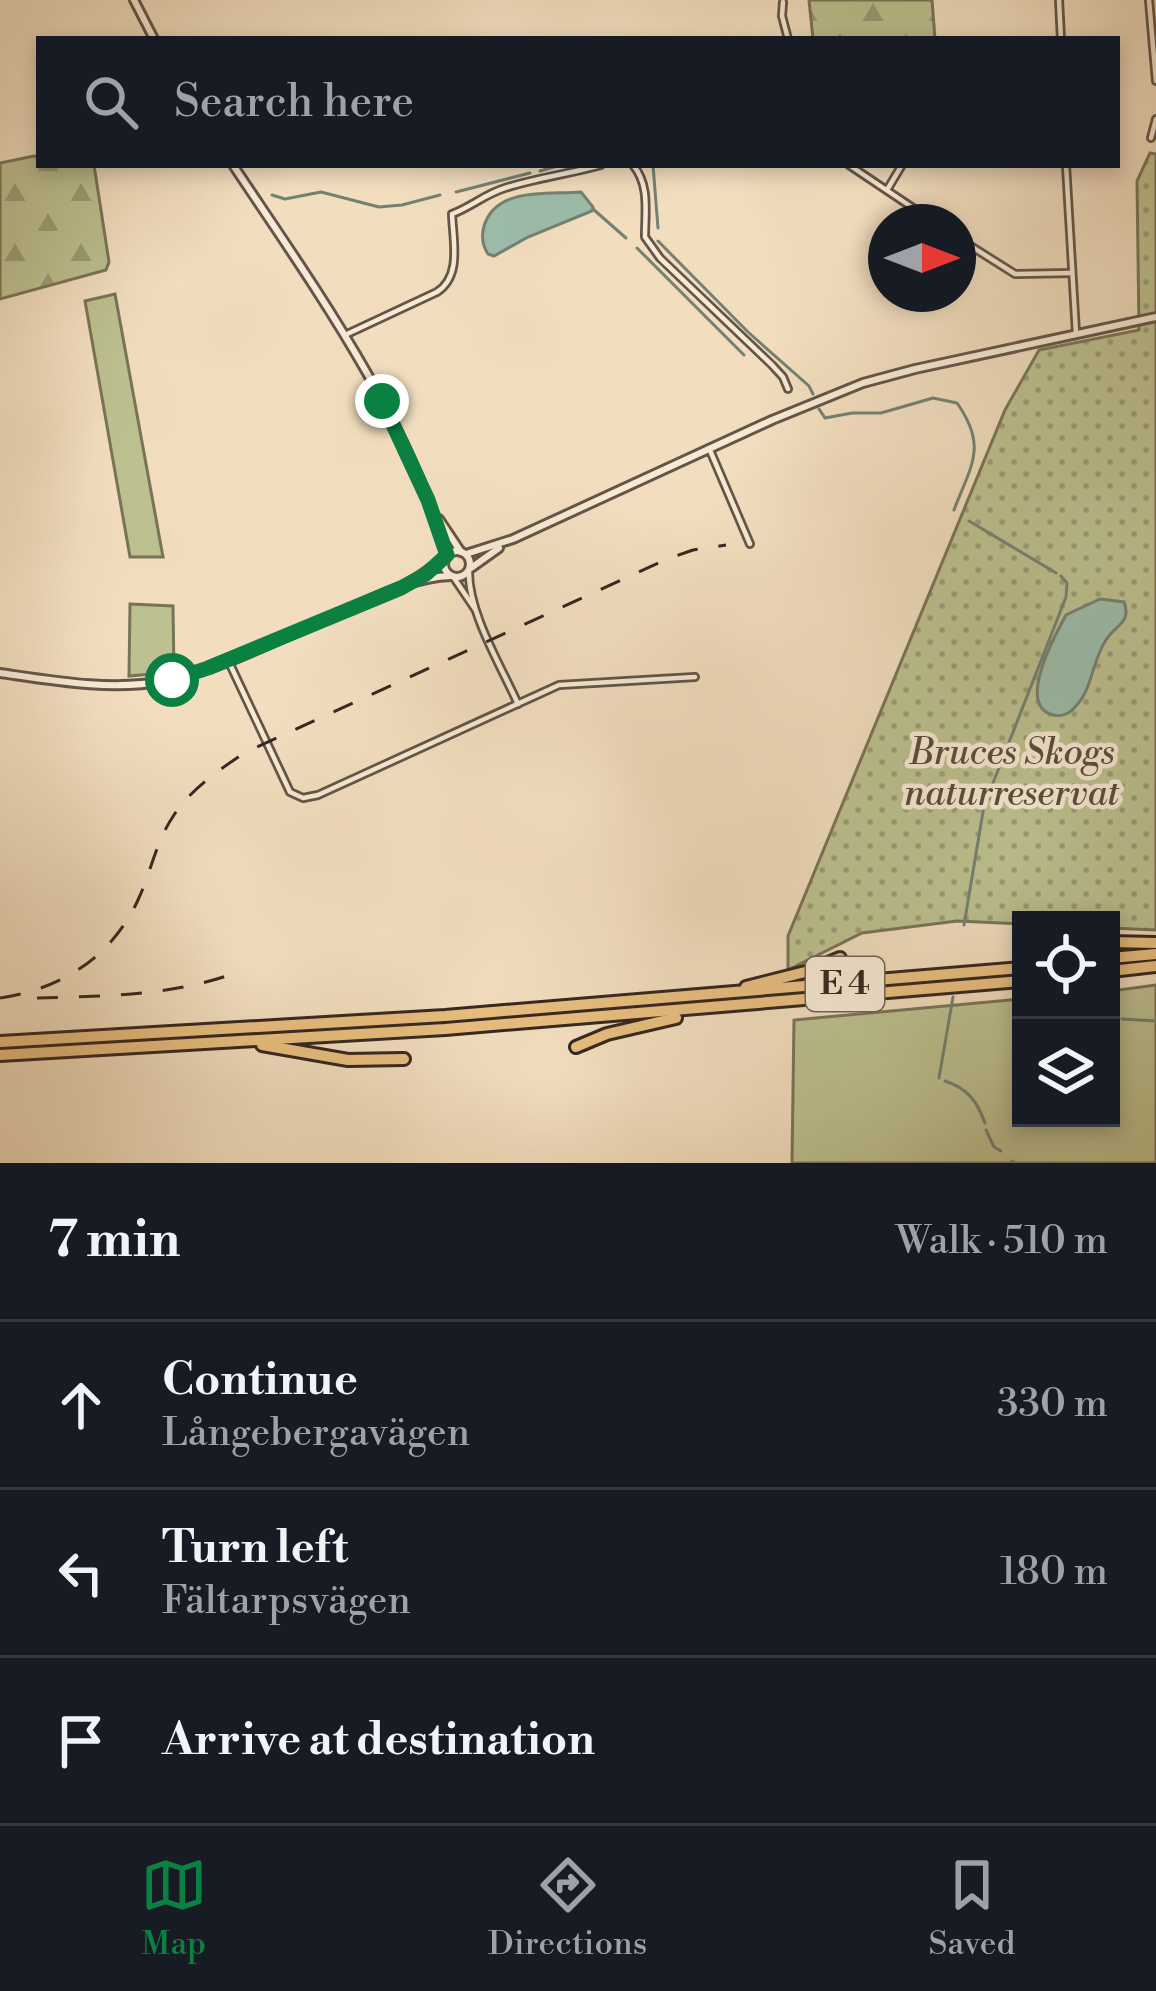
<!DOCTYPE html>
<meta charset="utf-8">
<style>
body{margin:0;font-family:"Libre Bodoni",serif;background:#242831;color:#f1f3f6}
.controls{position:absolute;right:36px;bottom:36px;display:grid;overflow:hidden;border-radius:0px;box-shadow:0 6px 18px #0003}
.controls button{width:108px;height:108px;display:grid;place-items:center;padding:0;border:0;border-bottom:3px solid #363941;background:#171b24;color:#f1f3f6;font:60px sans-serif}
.compass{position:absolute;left:868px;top:204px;width:108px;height:108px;border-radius:50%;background:#171b24;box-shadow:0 6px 18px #0003;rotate:90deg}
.stop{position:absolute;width:36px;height:36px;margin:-27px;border:9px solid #0b8043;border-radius:50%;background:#fff}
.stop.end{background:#0b8043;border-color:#fff;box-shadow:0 3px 12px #0008}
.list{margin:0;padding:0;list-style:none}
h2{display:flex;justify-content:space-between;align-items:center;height:156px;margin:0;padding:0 48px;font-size:51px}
h2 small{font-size:39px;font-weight:400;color:#9ea1a6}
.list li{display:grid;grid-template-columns:78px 1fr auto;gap:36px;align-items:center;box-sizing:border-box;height:168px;padding:0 48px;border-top:3px solid #363941}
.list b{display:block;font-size:45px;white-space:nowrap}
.list p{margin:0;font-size:39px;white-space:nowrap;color:#9ea1a6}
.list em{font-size:39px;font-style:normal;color:#9ea1a6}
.icon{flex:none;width:66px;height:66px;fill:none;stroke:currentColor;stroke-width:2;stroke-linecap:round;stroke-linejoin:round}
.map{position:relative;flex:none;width:1156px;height:1163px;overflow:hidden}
.search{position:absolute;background:#171b24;box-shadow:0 6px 18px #0003;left:36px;right:36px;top:36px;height:132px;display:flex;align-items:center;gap:30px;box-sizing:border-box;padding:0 42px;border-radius:0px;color:#9ea1a6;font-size:45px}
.sheet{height:660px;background:#171b24}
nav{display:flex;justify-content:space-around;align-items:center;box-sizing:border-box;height:168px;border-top:3px solid #363941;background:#171b24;font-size:33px;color:#9ea1a6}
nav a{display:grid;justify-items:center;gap:6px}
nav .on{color:#0b8043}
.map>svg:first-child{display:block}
.green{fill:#bdc190;stroke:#797458;stroke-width:3}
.forest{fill:url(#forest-firs);stroke:#797458;stroke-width:3}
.park{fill:url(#park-dots);stroke:#797458;stroke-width:3}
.water{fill:#9cbdab;stroke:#738173;stroke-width:3}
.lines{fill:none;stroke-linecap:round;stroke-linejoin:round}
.stream{stroke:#738173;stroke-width:3}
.minor-casing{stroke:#645548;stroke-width:10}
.tertiary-casing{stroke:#645548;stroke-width:12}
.motorway-casing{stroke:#352720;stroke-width:16}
.minor{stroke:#f7ead5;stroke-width:4.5}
.tertiary{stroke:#f7ead5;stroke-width:6}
.motorway{stroke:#e9bf80;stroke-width:10}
.rail{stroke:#352720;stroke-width:3;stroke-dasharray:21 21;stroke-linecap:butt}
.route{stroke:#0b8043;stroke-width:15}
.labels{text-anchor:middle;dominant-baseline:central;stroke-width:9;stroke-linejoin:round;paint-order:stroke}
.shield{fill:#f7ead5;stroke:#6f6256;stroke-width:3}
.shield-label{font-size:33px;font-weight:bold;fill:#352720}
.park-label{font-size:36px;font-style:italic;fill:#574e3c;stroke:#f7ead5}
</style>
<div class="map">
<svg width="1156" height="1163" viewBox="0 0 1156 1163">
<defs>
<pattern id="forest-firs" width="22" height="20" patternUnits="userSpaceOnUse" patternTransform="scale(3)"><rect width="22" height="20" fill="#bdc190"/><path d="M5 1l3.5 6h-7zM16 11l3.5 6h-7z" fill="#9a9d75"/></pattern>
<pattern id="park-dots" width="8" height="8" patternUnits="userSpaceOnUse" patternTransform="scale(3)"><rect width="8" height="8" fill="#bdc190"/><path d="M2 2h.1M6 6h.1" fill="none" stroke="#9a9d75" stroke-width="1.8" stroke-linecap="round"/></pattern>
</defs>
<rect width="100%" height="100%" fill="#f2debf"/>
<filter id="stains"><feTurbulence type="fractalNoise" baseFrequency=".00167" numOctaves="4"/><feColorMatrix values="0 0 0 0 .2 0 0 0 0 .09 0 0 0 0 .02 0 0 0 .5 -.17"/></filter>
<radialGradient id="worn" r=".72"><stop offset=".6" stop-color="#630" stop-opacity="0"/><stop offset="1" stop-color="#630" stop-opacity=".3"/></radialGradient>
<g class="green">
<path d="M115,294L163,557H130L85,301Z"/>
<path d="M130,604L173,606L174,672L129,676Z"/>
<path d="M1156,985V1163H792L794,1020L1021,999V1118H1111V991Z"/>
</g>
<g class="forest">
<path d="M809,0H932L935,39H813Z"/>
<path d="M34,156L39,157V165H94L109,262L106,270L0,299V163Z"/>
</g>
<path class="park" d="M1150,153L1156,154V930L1111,928V920H1021V924L957,921L862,933L788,970V936L1005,410L1039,350L1139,330L1137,181Z"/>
<g class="water">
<path d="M581,192L593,207L592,211L528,237L494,256L488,254C482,245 481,237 484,226C496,186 550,195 581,192Z"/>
<path d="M1100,599L1124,602C1132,623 1115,625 1106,640C1092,660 1093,689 1075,707C1069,714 1060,718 1050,714C1018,702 1055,635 1066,615Z"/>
</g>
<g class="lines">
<g class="stream">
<path d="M653,165L658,228"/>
<path d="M540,171L561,165"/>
<path d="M456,192L530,173"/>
<path d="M272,195L285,199L321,192L379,207L402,205L440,195"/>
<path d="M593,209L626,238"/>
<path d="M658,241L748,332L809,386L813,394"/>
<path d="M637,248L744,355"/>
<path d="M819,409L825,418L852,413H881L933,398L957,403C988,447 971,465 954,510"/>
<path d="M969,521L1056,573"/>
<path d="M964,925L984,806L1066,597L1067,583L1061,576"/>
<path d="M1122,1019L1156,1021"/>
<path d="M939,1078L953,997"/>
<path d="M945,1081C967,1088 977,1101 985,1123"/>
<path d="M986,1130L994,1147L1001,1151"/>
<path d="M1012,1161L1015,1163"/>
</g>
<defs>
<g id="minor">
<path d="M1059,0L1061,39"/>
<path d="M1149,0L1156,81"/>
<path d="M783,2L782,16L788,39"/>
<path d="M1151,138L1156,119"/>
<path d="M633,165C650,185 645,212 645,237L660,258L772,365L783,377L788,389"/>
<path d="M849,165L934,222"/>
<path d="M1066,165L1076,333"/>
<path d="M887,190L902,165"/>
<path d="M958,238L1015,274L1072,273"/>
<path d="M345,335L437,292C462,276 453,241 452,214C471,207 485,194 505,188C536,178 569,174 601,165"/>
<path d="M709,448L750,544"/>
<path d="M469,571C468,612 501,666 518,704"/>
<path d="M454,578L475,609"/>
<path d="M228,660L290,792L303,798L318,795L559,685L695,677"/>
</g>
<g id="tertiary">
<path d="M134,0L154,39"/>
<path d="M233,165C315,288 405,412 447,555"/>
<path d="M439,519L461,552"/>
<circle cx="457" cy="564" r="13"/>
<path d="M466,554L513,539L772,420L863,383L915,369L1156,317"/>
<path d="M471,568L499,548"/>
<path d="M414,580L442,560"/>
<path d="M0,673C55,681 111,691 165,681C218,671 279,639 329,618C367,602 409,577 451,576"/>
</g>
<g id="motorway">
<path d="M1111,942L1156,943"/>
<path d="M1111,958L1156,954"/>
<path d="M1111,971L1156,966"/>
<path d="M746,987L809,971L840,958"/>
<path d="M0,1042L445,1016L1021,968"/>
<path d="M262,1045L348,1060L404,1059"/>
<path d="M576,1047L607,1034L676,1018"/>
<path d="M0,1055L445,1029L1021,981"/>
</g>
</defs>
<use href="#minor" class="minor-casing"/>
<use href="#tertiary" class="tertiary-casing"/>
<use href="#motorway" class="motorway-casing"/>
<use href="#minor" class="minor"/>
<use href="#tertiary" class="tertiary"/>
<use href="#motorway" class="motorway"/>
<g class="rail">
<path d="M0,998C61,989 111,958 138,900C151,872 156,841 174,815C192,788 218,771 244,753L667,559L693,550L726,545"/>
<path d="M37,998C102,996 171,996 232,974"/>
</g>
</g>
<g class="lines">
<path class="route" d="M172,680L208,668L401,588L426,574L447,555L428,500L382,401"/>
</g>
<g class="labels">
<rect class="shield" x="806" y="957" width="78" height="54" rx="9"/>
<g class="shield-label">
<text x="845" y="984">E 4</text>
</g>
<g class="park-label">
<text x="1012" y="753">Bruces Skogs<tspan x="1012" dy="41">naturreservat</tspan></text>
</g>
</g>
<rect width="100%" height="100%" filter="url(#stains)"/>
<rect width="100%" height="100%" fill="url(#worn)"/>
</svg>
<div class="controls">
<button><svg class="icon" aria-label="locate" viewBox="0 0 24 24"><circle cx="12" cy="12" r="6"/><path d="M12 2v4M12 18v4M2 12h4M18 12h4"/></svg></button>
<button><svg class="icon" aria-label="layers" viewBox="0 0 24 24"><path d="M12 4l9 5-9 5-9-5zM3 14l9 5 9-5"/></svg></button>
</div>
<svg class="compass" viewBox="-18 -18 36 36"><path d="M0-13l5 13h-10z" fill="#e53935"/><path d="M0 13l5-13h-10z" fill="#9ea1a6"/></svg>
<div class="stop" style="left:172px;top:680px"></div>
<div class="stop end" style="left:382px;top:401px"></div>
<div class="search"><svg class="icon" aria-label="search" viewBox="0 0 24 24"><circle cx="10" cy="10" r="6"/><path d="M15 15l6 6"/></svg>Search here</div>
</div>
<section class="sheet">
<h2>7 min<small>Walk · 510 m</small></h2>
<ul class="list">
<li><svg class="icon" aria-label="ahead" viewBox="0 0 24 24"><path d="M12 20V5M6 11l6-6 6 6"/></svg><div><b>Continue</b><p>Långebergavägen</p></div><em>330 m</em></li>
<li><svg class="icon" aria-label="left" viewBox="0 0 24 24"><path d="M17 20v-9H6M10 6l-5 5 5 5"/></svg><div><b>Turn left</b><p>Fältarpsvägen</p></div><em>180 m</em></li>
<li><svg class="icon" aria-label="arrive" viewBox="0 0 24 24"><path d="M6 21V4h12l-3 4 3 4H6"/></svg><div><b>Arrive at destination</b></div></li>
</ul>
</section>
<nav>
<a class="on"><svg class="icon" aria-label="map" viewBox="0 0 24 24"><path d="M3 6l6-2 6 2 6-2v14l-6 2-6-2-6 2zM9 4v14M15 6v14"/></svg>Map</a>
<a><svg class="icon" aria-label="directions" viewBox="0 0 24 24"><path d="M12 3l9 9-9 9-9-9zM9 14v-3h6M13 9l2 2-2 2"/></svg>Directions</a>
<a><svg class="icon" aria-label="saved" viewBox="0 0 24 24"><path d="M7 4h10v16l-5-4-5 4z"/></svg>Saved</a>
</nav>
